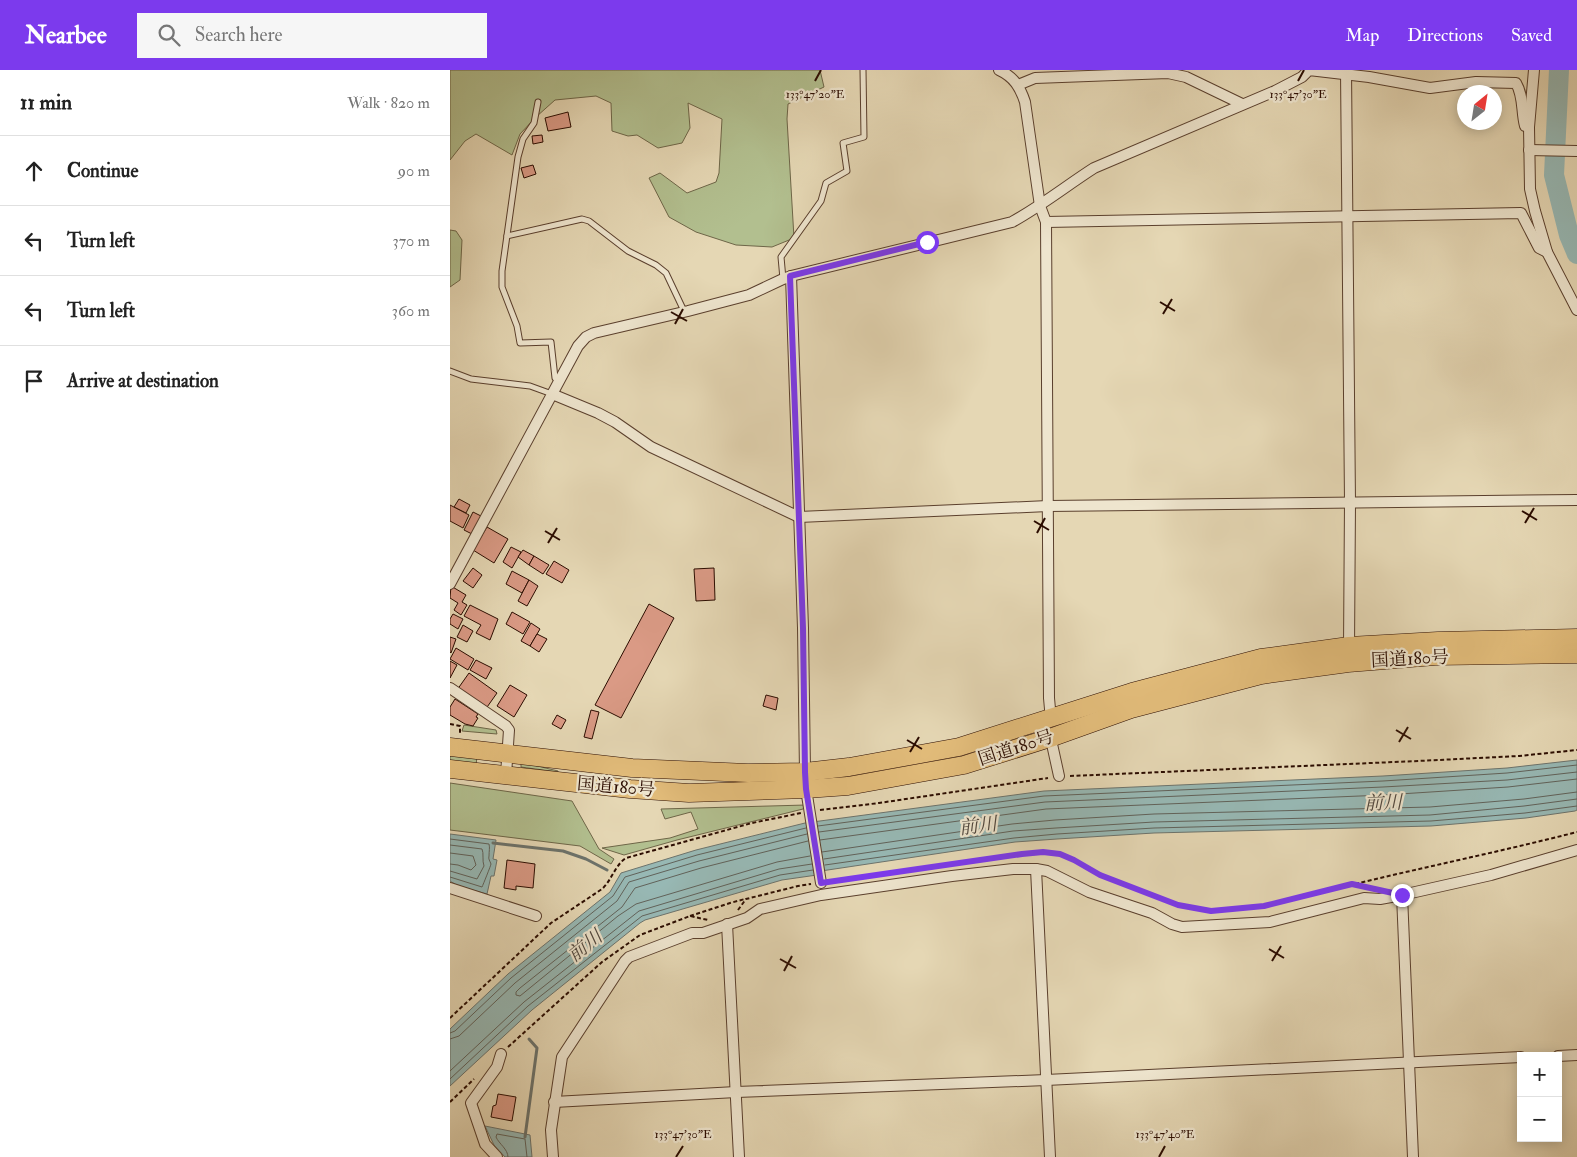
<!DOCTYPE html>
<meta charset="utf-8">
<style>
body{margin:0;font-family:"IM FELL Double Pica","Noto Serif JP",serif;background:#f6f6f6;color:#222}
.controls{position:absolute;right:15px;bottom:15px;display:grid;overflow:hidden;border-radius:0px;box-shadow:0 2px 12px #0003}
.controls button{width:45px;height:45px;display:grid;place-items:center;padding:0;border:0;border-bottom:1px solid #e0e0e0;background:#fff;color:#222;font:25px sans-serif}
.compass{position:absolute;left:1007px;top:15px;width:45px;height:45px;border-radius:50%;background:#fff;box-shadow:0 2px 12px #0003;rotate:30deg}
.stop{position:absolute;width:15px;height:15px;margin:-11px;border:4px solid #7c3aed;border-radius:50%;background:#fff}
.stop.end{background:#7c3aed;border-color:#fff;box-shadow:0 1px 5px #0008}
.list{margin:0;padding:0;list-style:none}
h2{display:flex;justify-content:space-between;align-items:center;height:65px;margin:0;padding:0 20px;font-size:21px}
h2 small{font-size:16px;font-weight:400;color:#767676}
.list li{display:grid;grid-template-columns:32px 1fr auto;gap:15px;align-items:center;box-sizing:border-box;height:70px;padding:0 20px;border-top:1px solid #e0e0e0}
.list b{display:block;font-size:19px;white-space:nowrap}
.list em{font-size:16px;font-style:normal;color:#767676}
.icon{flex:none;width:28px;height:28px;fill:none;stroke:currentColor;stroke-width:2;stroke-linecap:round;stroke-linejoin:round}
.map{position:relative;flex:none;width:1127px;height:1087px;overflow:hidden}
header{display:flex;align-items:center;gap:30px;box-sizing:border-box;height:70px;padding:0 25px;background:#7c3aed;color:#fff}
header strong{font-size:24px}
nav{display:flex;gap:28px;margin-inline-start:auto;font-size:18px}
.search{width:350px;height:45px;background:#f6f6f6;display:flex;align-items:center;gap:12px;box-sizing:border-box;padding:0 18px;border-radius:0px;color:#767676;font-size:19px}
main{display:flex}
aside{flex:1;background:#fff}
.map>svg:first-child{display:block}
.green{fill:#b2bf8f;stroke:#6e6648}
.water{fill:#97b8b4;stroke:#6c736c}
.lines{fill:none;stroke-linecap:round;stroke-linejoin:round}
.shore{stroke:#61625a;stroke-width:1}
.stream{stroke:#6c736c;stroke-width:3}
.river{stroke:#97b8b4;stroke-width:20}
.building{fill:#da9a85;stroke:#2b0c00}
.lane-casing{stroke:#5a3f2d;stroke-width:7}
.street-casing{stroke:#5a3f2d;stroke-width:12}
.highway-casing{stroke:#2b0c00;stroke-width:19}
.path{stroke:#2b0c00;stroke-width:2;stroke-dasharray:4 2.5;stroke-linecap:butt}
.lane{stroke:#eee5ce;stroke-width:5}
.street{stroke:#eee5ce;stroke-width:10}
.highway{stroke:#e2bc7a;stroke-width:18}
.route{stroke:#7c3aed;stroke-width:6}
.ticks{fill:none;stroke:#2b0c00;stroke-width:2}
.labels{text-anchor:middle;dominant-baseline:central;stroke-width:4.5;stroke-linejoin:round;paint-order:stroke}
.street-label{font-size:18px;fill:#2b0c00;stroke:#eee5ce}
.water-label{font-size:19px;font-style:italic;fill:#51483f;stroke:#eee5ce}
.ticks-label{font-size:12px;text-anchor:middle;fill:#2b0c00;stroke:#eee5ce;stroke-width:4.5;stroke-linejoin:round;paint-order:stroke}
</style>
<header>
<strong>Nearbee</strong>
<div class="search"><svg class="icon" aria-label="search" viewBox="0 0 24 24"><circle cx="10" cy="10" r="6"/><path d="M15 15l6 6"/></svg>Search here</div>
<nav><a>Map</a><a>Directions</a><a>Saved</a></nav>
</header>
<main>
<aside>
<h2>11 min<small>Walk · 820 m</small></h2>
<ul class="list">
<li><svg class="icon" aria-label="ahead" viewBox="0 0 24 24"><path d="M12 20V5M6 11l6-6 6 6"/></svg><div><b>Continue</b></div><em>90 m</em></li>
<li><svg class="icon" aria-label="left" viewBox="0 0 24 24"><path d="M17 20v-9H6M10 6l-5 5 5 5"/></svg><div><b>Turn left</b></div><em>370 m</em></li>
<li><svg class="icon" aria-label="left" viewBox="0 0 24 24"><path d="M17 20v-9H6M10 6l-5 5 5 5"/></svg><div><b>Turn left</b></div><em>360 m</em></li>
<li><svg class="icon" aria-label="arrive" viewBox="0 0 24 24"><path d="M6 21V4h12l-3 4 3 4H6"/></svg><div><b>Arrive at destination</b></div></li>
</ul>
</aside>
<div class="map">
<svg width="1127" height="1087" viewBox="0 0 1127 1087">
<rect width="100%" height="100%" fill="#e5d7b4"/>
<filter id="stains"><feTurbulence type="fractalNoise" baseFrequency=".004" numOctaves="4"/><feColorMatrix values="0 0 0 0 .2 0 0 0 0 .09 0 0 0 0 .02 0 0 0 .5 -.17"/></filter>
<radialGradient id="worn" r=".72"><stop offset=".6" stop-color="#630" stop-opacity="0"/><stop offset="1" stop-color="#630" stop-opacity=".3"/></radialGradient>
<g class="green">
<path d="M0,0H370L374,17L338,34L337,49L344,168L322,177L286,175L246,162L219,147L199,108L210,103L237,123L266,112L269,103L272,49L238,33L240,58L232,73L208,78L187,65L178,66L162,61L161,33L146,26L105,30L86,47L70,64L62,85L26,64L15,71L0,90Z"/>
<path d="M0,160L6,161L12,170L10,210L0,217Z"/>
<path d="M14,655L46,660L47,664L12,661Z"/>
<path d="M0,684L27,686L26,696L0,692Z"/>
<path d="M75,693L108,701V702L71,697V694Z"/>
<path d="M0,713L122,731L149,779L164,789L161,794L130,776L0,760Z"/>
<path d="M356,735L353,739L227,770L174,785L152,778L220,768L248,759L241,742L215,749L211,739Z"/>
</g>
<g class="water">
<path d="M1127,690V740L1125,741L1076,748L981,756L704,763L607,769L565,772L371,801L367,805L332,810L195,850L190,853L82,940L0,1016V959L58,904L160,822L171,803L246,780L355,753L594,721L933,706L1057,698Z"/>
<path d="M0,764L46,770L43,789L47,790L44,806H41L37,824L8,816L0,811Z"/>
<path d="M35,1056L80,1065L82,1087H55L44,1075Z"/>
</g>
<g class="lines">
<g class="shore">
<path d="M368,756L594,726L933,711L1057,703L1127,695"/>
<path d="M369,762L595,732L933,717L1057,710L1127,702"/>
<path d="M0,769L39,774C40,778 39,781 39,786C38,789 40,791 41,794C41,795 33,815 32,817L0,807"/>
<path d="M370,770L596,739L934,725L1058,717L1127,709"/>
<path d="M358,771L251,798L185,818L172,837L70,918L66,922V925L70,926L168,846L186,834L327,792L360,786"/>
<path d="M0,775L32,779C34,783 32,791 34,796L27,809L0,801"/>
<path d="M372,782L562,754L605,750L704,744L980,737L1074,729L1127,722"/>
<path d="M0,783L23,786L26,795L21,800L8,795L0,794"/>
<path d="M374,789L563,761L606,758L704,752L980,745L1074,736L1127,729"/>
<path d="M375,795L564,768L607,764L704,758L981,751L1075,743L1127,736"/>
<path d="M0,963L5,961L61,908L163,826L175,807L247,785L356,758"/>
<path d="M0,969L9,966L65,913L167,831L179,812L249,791L357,764"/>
<path d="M0,1001L74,932L189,841L329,799L362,794"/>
<path d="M0,1009L78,936L192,846L330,805L363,800"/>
<path d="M58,1087C58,1079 49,1074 46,1067L47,1064L75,1069L77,1087"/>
</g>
<g class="stream">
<path d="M43,773L113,781L136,789L157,800"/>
<path d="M75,1067L87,978L79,969"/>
</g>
<path class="river" d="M1109,0L1104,105L1119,165L1127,184"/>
</g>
<g class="building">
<path d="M118,42L121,57L98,61L95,48Z"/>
<path d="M92,65L93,72L83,74L82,66Z"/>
<path d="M83,95L86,104L74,108L71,98Z"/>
<path d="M9,429L20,435L16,443L4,437Z"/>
<path d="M0,435L19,445L13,458L0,451Z"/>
<path d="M23,442L33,447L24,465L14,460Z"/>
<path d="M37,457L58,469L44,493L23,480Z"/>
<path d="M61,477L71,482L62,498L53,492Z"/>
<path d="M73,480L84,486L79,495L68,487Z"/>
<path d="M84,486L99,495L93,504L79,495Z"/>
<path d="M104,491L119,500L112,513L96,504Z"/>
<path d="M23,498L32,505L23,518L13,511Z"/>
<path d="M264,498L265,530L246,531L244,499Z"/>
<path d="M62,501L79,510L72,523L56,514Z"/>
<path d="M79,510L88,516L77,536L68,531Z"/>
<path d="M1,516L16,525L12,532L17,535L11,545L4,540L8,533L0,528Z"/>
<path d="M199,534L224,548L171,648L145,635Z"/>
<path d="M20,535L48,549L40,570L26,563L31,555L14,546Z"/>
<path d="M62,542L80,552L73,564L56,554Z"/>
<path d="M3,544L13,549L8,559L0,554V549Z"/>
<path d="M81,553L90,559L80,576L71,571Z"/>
<path d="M13,555L23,561L17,572L7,567Z"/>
<path d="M87,564L97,569L89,582L80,576Z"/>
<path d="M0,567L6,569L1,583L0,582Z"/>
<path d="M6,578L24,589L18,600L0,589Z"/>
<path d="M26,590L42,598L36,609L20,600Z"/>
<path d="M0,591L7,595L0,608Z"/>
<path d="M19,603L47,623L35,640L7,620Z"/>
<path d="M60,615L77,625L64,647L47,636Z"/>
<path d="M316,625L328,628L326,640L313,636Z"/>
<path d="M5,629L28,644L26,647L28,648L23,656L15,654L0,645V637Z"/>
<path d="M141,640L149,642L142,669L134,667Z"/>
<path d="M107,645L116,650L111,659L102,654Z"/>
<path d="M57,790L85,794L83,818L66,816V820L54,818Z"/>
<path d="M48,1024L66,1027L62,1051L41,1047L43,1036L46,1035Z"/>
</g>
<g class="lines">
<defs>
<g id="lane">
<path d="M88,32L84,53L73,69L68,87L52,201V217L67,256L70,273L101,272L105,308L109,312"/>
<path d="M57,166L132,149L139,151L178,181L206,195L216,203L234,241"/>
<path d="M333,209L331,187L371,131L376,113L397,101L393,73L414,67L413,0"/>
<path d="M0,301L21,309L80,316L102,324"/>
</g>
<g id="street">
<path d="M549,0C564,7 570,17 575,32L590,136L596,152L599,628L601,650"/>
<path d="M896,0L900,432L899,579"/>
<path d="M1084,0L1079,57L1080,119L1085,141L1097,182L1127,240"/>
<path d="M568,15L585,8L718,3L736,7L792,34"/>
<path d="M1079,80L1127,81"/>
<path d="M596,152L1071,143L1089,178L1097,182"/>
<path d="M341,206L353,558L355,702L356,719L371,813"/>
<path d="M102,324L148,343L165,352L201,377L349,447L598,436L1127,430"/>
<path d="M0,514L128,276L136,267L144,263L238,241L299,225L333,209L341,206L562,152C591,136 616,116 644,98L825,21L852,7L859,0L919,7L980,18L1026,12L1066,13C1074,27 1071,41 1075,56L1079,57"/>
<path d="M0,618L56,656L59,660L56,705"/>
<path d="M600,665L609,706"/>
<path d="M586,799L600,1087"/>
<path d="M0,818L86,846"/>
<path d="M952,825L963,1087"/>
<path d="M277,854L289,1087"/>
<path d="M1108,986L1127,985"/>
<path d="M104,1032L286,1022L596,1010L1071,987"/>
<path d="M47,1087L35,1074L21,1033L47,997L51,984"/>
<path d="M103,1087L101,1060L112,987L175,891L179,887L242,863H253L297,848L310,839L371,825L502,806L563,799H586L597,801L639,822L702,843L722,854L732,857L820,852L914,828L930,829L952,825L1041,805L1127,780"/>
</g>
<g id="highway">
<path d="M0,677L182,698L298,703L355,702L399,697L509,677L682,622L811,588L899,576L988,571L1127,568"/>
<path d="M0,699L180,719L239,723L356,719L398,716L514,695L600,668L681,639L811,605L898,593L985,586L1127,584"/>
</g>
</defs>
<use href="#lane" class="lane-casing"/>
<use href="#street" class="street-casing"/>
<use href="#highway" class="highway-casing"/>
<g class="path">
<path d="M0,654L10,656V663"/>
<path d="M620,706L968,691L1069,686L1127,680"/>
<path d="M370,740L429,733L598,708"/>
<path d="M380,811L572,783L593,782L610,784L624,790L650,805L728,835L761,841L814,836L902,814L914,817"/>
<path d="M905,814C979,796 1053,781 1127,762"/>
<path d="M288,840L296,829L348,816L361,814"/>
<path d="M240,846L280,833L295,829"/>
<path d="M0,948L101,853L152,819C162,810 165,795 176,788L302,753L351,743"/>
<path d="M58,977L152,892L190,865L240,846L258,850"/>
<path d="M0,1032L24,1009"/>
</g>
<use href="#lane" class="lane"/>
<use href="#street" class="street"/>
<use href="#highway" class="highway"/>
</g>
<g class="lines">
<path class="route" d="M477,172L340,206L353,558L355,702L356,719L371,813L572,784L593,782L610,784L624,790L650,805L728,835L761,841L814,836L902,814L952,825"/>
</g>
<path class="ticks" d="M365,11L371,0M848,11L854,0M710,232L725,241M221,242L237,251M713,244L722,229M225,254L233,239M1072,441L1087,450M584,451L599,460M1075,453L1084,438M95,461L110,470M587,463L595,448M98,473L107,458M946,660L961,669M457,670L472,679M949,672L958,657M460,682L469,667M819,879L834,888M330,889L346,898M822,891L831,876M334,901L342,886M226,1087L233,1076M709,1087L715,1076"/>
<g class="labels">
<g class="street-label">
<text transform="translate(960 589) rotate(-3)">国道180号</text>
<text transform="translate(566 678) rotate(-18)">国道180号</text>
<text transform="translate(166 717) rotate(5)">国道180号</text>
</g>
<g class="water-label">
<text transform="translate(933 733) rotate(-2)">前川</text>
<text transform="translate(528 756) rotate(-7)">前川</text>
<text transform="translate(135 876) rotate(-39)">前川</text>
</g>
</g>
<g class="ticks-label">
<text x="365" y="28">133°47'20"E</text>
<text x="848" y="28">133°47'30"E</text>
<text x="233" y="1068">133°47'30"E</text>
<text x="715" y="1068">133°47'40"E</text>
</g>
<rect width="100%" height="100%" filter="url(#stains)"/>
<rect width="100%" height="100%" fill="url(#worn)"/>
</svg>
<div class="controls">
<button>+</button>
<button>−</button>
</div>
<svg class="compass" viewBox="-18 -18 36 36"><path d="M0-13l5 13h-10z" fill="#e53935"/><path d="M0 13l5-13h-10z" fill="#767676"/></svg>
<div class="stop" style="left:477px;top:172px"></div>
<div class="stop end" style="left:952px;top:825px"></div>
</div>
</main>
